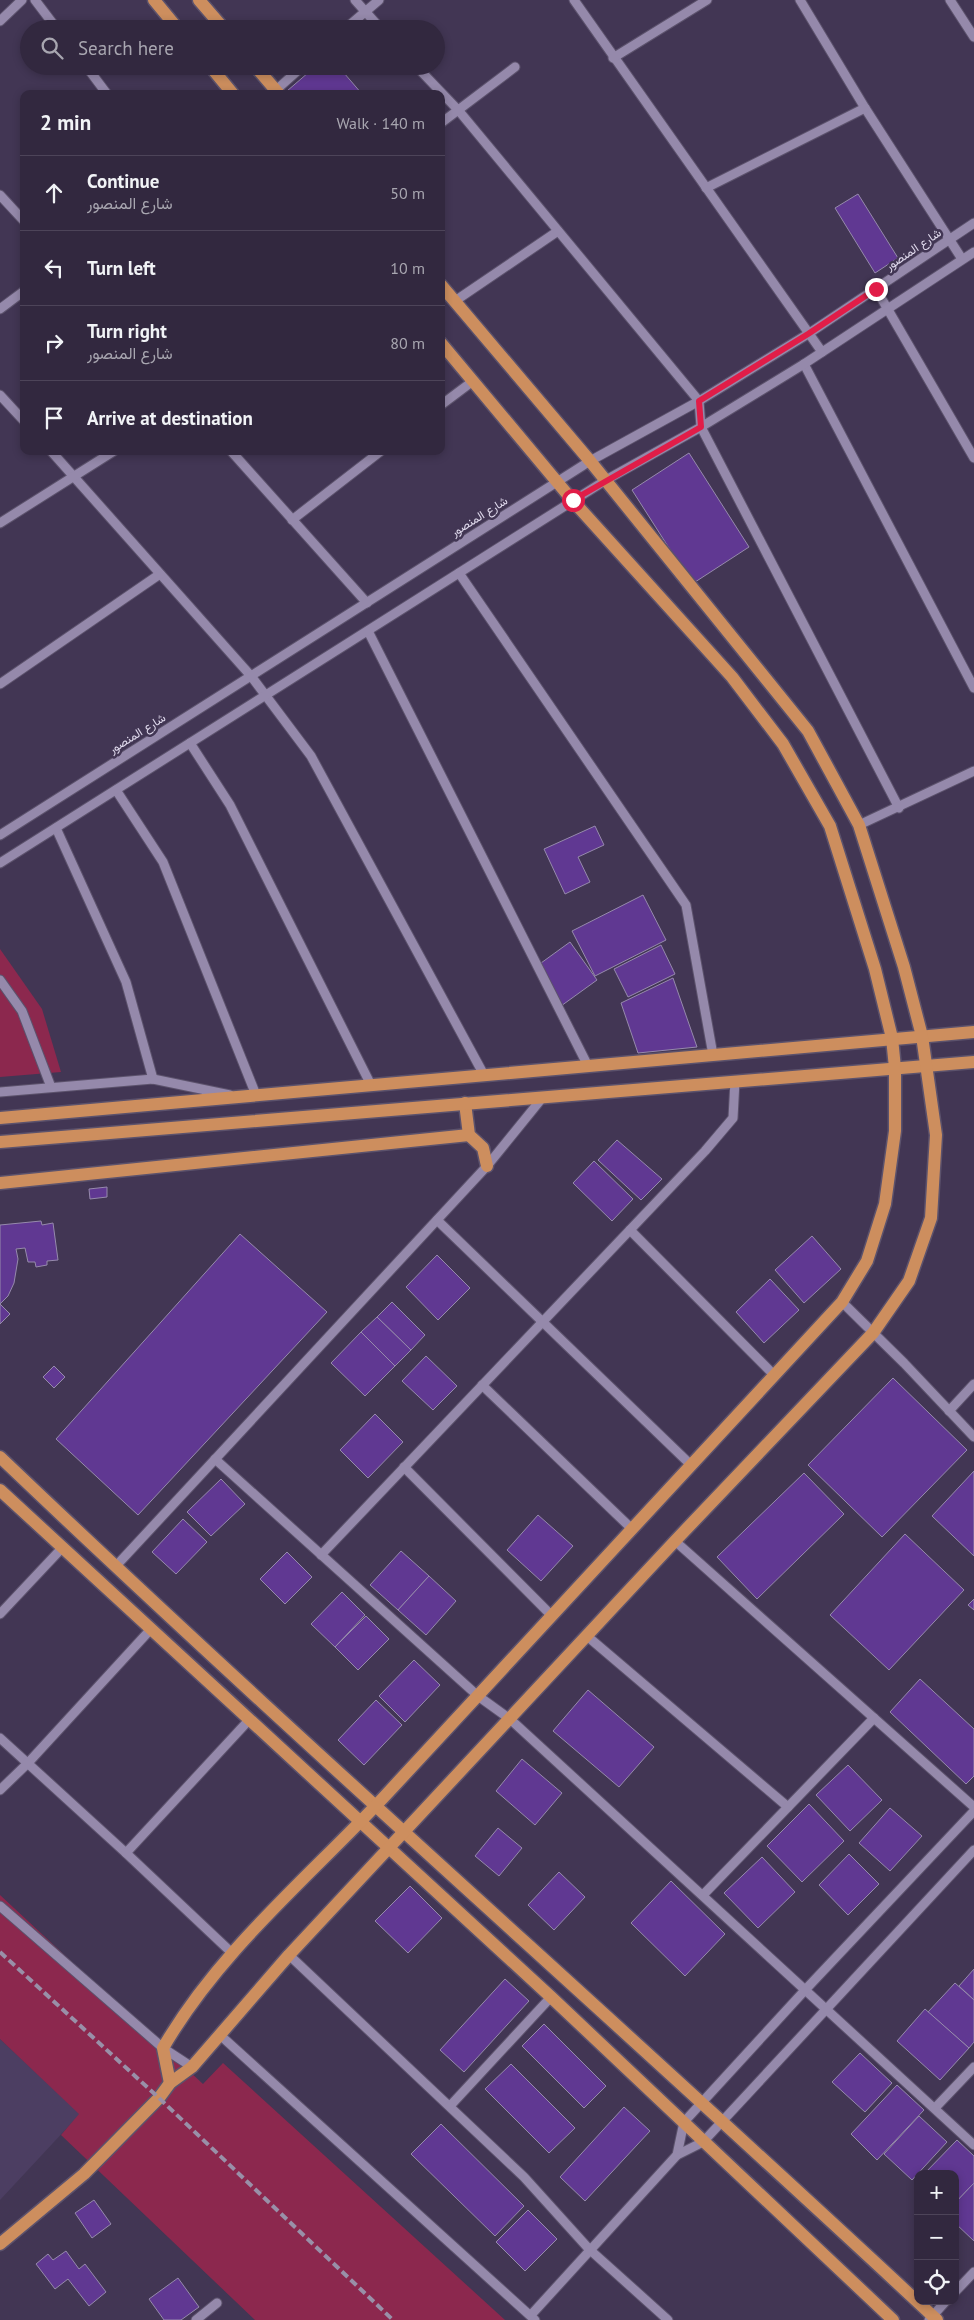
<!DOCTYPE html>
<meta charset="utf-8">
<style>
body{margin:0;font-family:"PT Sans",Vazirmatn,sans-serif;background:#3a3046;color:#f1f3f6}
.controls{position:absolute;right:15px;bottom:15px;display:grid;overflow:hidden;border-radius:10px;box-shadow:0 2px 8px #0003}
.controls button{width:45px;height:45px;display:grid;place-items:center;padding:0;border:0;border-bottom:1px solid #4d4459;background:#32283f;color:#f1f3f6;font:25px sans-serif}
.stop{position:absolute;width:15px;height:15px;margin:-11px;border:4px solid #e11d48;border-radius:50%;background:#fff}
.stop.end{background:#e11d48;border-color:#fff;box-shadow:0 1px 5px #0008}
.list{margin:0;padding:0;list-style:none}
h2{display:flex;justify-content:space-between;align-items:center;height:65px;margin:0;padding:0 20px;font-size:21px}
h2 small{font-size:16px;font-weight:400;color:#a8a6b0}
.list li{display:grid;grid-template-columns:32px 1fr auto;gap:15px;align-items:center;box-sizing:border-box;height:75px;padding:0 20px;border-top:1px solid #4d4459}
.list b{display:block;font-size:19px;white-space:nowrap}
.list p{margin:0;font-size:16px;white-space:nowrap;color:#a8a6b0}
.list em{font-size:16px;font-style:normal;color:#a8a6b0}
.icon{flex:none;width:28px;height:28px;fill:none;stroke:currentColor;stroke-width:2;stroke-linecap:round;stroke-linejoin:round}
.map{position:relative;flex:none;width:974px;height:2320px;overflow:hidden}
.search{position:absolute;background:#32283f;box-shadow:0 2px 8px #0003;left:20px;top:20px;width:425px;height:55px;display:flex;align-items:center;gap:12px;box-sizing:border-box;padding:0 18px;border-radius:28px;color:#a8a6b0;font-size:19px}
.panel{position:absolute;background:#32283f;box-shadow:0 2px 8px #0003;left:20px;top:90px;width:425px;height:365px;border-radius:10px}
.map>svg:first-child{display:block}
.built{fill:#4c3e62}
.green{fill:#8c284e}
.building{fill:#603892;stroke:#968aac}
.lines{fill:none;stroke-linecap:round;stroke-linejoin:round}
.minor-casing{stroke:#5c526c;stroke-width:11}
.major-casing{stroke:#5c526c;stroke-width:15}
.minor{stroke:#9589ab;stroke-width:9}
.major{stroke:#cd8e5e;stroke-width:12}
.rail{stroke:#9990a8;stroke-width:4;stroke-dasharray:8 4;stroke-linecap:butt}
.route{stroke:#e11d48;stroke-width:6}
.labels{text-anchor:middle;dominant-baseline:central;stroke-width:5;stroke-linejoin:round;paint-order:stroke}
.street-label{font-size:12px;fill:#e1dbee;stroke:#423654}
</style>
<div class="map">
<svg width="974" height="2320" viewBox="0 0 974 2320">
<rect width="100%" height="100%" fill="#423654"/>
<path class="built" d="M0,2039L80,2114L0,2200Z"/>
<g class="green">
<path d="M0,949L42,1009L61,1072L0,1077Z"/>
<path d="M0,1895L203,2084L223,2063L505,2320H255L61,2135L79,2114L0,2039Z"/>
</g>
<g class="building">
<path d="M316,66H338L362,94H289L287,91Z"/>
<path d="M858,194L898,258L875,273L835,208Z"/>
<path d="M689,453L749,547L692,584L632,490Z"/>
<path d="M595,826L604,845L578,857L590,882L565,894L544,849Z"/>
<path d="M643,895L666,940L595,976L572,931Z"/>
<path d="M570,942L597,980L561,1006L541,963Z"/>
<path d="M661,945L675,974L628,997L614,969Z"/>
<path d="M673,978L697,1047L638,1053L621,1003Z"/>
<path d="M617,1140L662,1179L641,1200L598,1160Z"/>
<path d="M594,1161L633,1199L612,1221L573,1183Z"/>
<path d="M107,1187V1197L90,1199L89,1189Z"/>
<path d="M41,1221L42,1225L53,1223L58,1260L47,1261V1265L36,1267L35,1262H28L25,1248L16,1249L18,1259L14,1283L8,1296L0,1304L10,1314L0,1324V1225Z"/>
<path d="M240,1234L327,1312L138,1515L56,1439Z"/>
<path d="M812,1236L841,1269L804,1303L775,1270Z"/>
<path d="M437,1255L470,1288L438,1320L406,1287Z"/>
<path d="M770,1279L799,1310L764,1343L736,1312Z"/>
<path d="M392,1302L425,1335L411,1350L377,1317Z"/>
<path d="M377,1317L411,1350L395,1366L361,1332Z"/>
<path d="M361,1332L395,1366L365,1396L331,1363Z"/>
<path d="M426,1356L457,1386L433,1410L402,1381Z"/>
<path d="M54,1366L65,1377L54,1388L43,1377Z"/>
<path d="M893,1378L967,1450L882,1537L808,1465Z"/>
<path d="M375,1414L403,1442L368,1478L340,1450Z"/>
<path d="M974,1471V1556L932,1516Z"/>
<path d="M804,1473L844,1514L757,1599L717,1557Z"/>
<path d="M221,1479L245,1504L211,1536L187,1512Z"/>
<path d="M538,1515L573,1546L541,1581L507,1550Z"/>
<path d="M183,1519L207,1542L176,1574L152,1552Z"/>
<path d="M905,1534L964,1590L889,1670L830,1615Z"/>
<path d="M401,1551L429,1576L398,1610L370,1585Z"/>
<path d="M287,1552L312,1577L285,1604L260,1579Z"/>
<path d="M429,1576L456,1601L426,1635L398,1610Z"/>
<path d="M342,1592L365,1615L335,1647L311,1624Z"/>
<path d="M974,1599V1610L968,1605Z"/>
<path d="M366,1616L389,1639L358,1670L335,1647Z"/>
<path d="M414,1660L440,1685L405,1722L379,1696Z"/>
<path d="M920,1679L974,1729V1776L966,1784L890,1712Z"/>
<path d="M588,1690L654,1747L619,1787L553,1731Z"/>
<path d="M376,1700L402,1725L364,1765L338,1740Z"/>
<path d="M522,1759L562,1793L535,1825L496,1791Z"/>
<path d="M848,1765L882,1800L850,1831L816,1795Z"/>
<path d="M809,1804L844,1841L802,1882L767,1846Z"/>
<path d="M890,1808L922,1836L890,1871L859,1843Z"/>
<path d="M498,1828L522,1848L499,1876L475,1856Z"/>
<path d="M849,1854L879,1884L848,1915L819,1885Z"/>
<path d="M762,1857L795,1892L758,1928L724,1893Z"/>
<path d="M559,1872L585,1897L554,1930L528,1905Z"/>
<path d="M671,1881L725,1934L685,1976L631,1923Z"/>
<path d="M410,1886L442,1918L408,1953L375,1921Z"/>
<path d="M974,1969V2000L959,1986Z"/>
<path d="M505,1979L529,2001L464,2072L440,2050Z"/>
<path d="M955,1983L974,2000V2042L969,2048L928,2012Z"/>
<path d="M925,2009L969,2048L940,2080L897,2041Z"/>
<path d="M544,2024L606,2086L584,2108L522,2046Z"/>
<path d="M860,2053L892,2083L865,2112L832,2082Z"/>
<path d="M511,2064L575,2128L549,2153L485,2089Z"/>
<path d="M897,2085L924,2110L877,2160L851,2134Z"/>
<path d="M624,2107L650,2131L585,2201L560,2177Z"/>
<path d="M919,2116L947,2142L912,2180L884,2154Z"/>
<path d="M441,2124L524,2206L495,2236L411,2154Z"/>
<path d="M957,2140L974,2156V2183L955,2203V2174H924Z"/>
<path d="M974,2183V2241L955,2223V2203Z"/>
<path d="M94,2200L111,2224L92,2238L75,2213Z"/>
<path d="M528,2210L557,2239L525,2271L496,2242Z"/>
<path d="M66,2251L79,2269L85,2264L106,2292L89,2306L68,2279L55,2289L36,2264L48,2254L53,2260Z"/>
<path d="M178,2278L199,2307L181,2320H164L149,2299Z"/>
</g>
<g class="lines">
<defs>
<g id="minor">
<path d="M35,0L57,29"/>
<path d="M355,0L381,29"/>
<path d="M574,0L822,352"/>
<path d="M800,0L865,108L962,259"/>
<path d="M950,0L974,37"/>
<path d="M0,21L22,0"/>
<path d="M345,29L379,0"/>
<path d="M613,58L707,0"/>
<path d="M86,66L107,94"/>
<path d="M416,66L459,111L699,401L701,427L899,808"/>
<path d="M276,90L303,66"/>
<path d="M441,123L515,67"/>
<path d="M706,188L865,108"/>
<path d="M0,195L24,221"/>
<path d="M876,289L974,458"/>
<path d="M455,301L558,231"/>
<path d="M0,309L24,291"/>
<path d="M804,364L974,688"/>
<path d="M0,395L24,421"/>
<path d="M441,405L473,381"/>
<path d="M51,451L251,676L311,756L484,1075"/>
<path d="M231,451L367,603"/>
<path d="M292,520L381,451"/>
<path d="M0,523L114,451"/>
<path d="M459,573L686,905L713,1055"/>
<path d="M368,631L588,1066"/>
<path d="M0,684L160,574"/>
<path d="M190,743L230,805L371,1085"/>
<path d="M116,790L163,862L256,1095"/>
<path d="M859,825L974,771"/>
<path d="M56,828L126,982L153,1079"/>
<path d="M0,835L590,461L699,401L808,334L974,223"/>
<path d="M0,863L606,480L701,427L804,364L974,252"/>
<path d="M0,980L22,1011L51,1087"/>
<path d="M0,1092L153,1079L230,1095"/>
<path d="M437,1220L691,1465"/>
<path d="M630,1230L774,1375"/>
<path d="M842,1302L904,1363L974,1437"/>
<path d="M482,1385L632,1529"/>
<path d="M949,1411L974,1384"/>
<path d="M215,1459L478,1696L510,1719L974,2145"/>
<path d="M404,1467L552,1616"/>
<path d="M675,1541L974,1807"/>
<path d="M321,1555L705,1151L733,1118L735,1081"/>
<path d="M116,1566L487,1166L543,1097"/>
<path d="M0,1614L62,1548"/>
<path d="M587,1636L788,1807"/>
<path d="M0,1738L126,1853L249,1720"/>
<path d="M0,1790L28,1763L151,1629"/>
<path d="M126,1853L232,1953"/>
<path d="M703,1895L874,1718"/>
<path d="M0,1906L163,2048L192,2067"/>
<path d="M289,1955L524,2177L589,2249L668,2320"/>
<path d="M220,2035L535,2320"/>
<path d="M450,2106L551,1997"/>
<path d="M935,2108L974,2067"/>
<path d="M677,2155L684,2122L806,1989L974,1811"/>
<path d="M955,2292L974,2272"/>
<path d="M531,2315L677,2155L703,2142L974,1850"/>
<path d="M196,2320L217,2303"/>
<path d="M929,2320L946,2301"/>
</g>
<g id="major">
<path d="M154,0L178,29"/>
<path d="M199,0L224,29"/>
<path d="M210,66L233,94"/>
<path d="M255,66L279,94"/>
<path d="M465,1103L469,1135L483,1148L487,1166"/>
<path d="M0,1118L974,1032"/>
<path d="M0,1142L974,1062"/>
<path d="M0,1183L469,1135"/>
<path d="M0,1457C307,1750 627,2030 937,2320"/>
<path d="M0,1490L551,1997L893,2320"/>
<path d="M170,2083L163,2048C219,1951 308,1878 384,1797C537,1632 689,1467 842,1302L867,1261L885,1204L895,1131V1068L892,1038L875,969L830,826L783,744L732,677L573,501L441,343"/>
<path d="M0,2244L84,2174L159,2098L170,2083L192,2067L289,1955L675,1541L873,1333L909,1281L931,1218L936,1135L922,1036L904,967L859,825L808,731L590,461L441,285"/>
</g>
</defs>
<use href="#minor" class="minor-casing"/>
<use href="#major" class="major-casing"/>
<use href="#minor" class="minor"/>
<use href="#major" class="major"/>
<path class="rail" d="M0,1952L159,2098L393,2320"/>
</g>
<g class="lines">
<path class="route" d="M573,500L701,427L699,401L808,334L876,289"/>
</g>
<g class="labels">
<g class="street-label">
<text transform="translate(913 249) rotate(-34)">شارع المنصور</text>
<text transform="translate(479 516) rotate(-32)">شارع المنصور</text>
<text transform="translate(137 733) rotate(-32)">شارع المنصور</text>
</g>
</g>
</svg>
<div class="controls">
<button>+</button>
<button>−</button>
<button><svg class="icon" aria-label="locate" viewBox="0 0 24 24"><circle cx="12" cy="12" r="6"/><path d="M12 2v4M12 18v4M2 12h4M18 12h4"/></svg></button>
</div>
<div class="stop" style="left:573px;top:500px"></div>
<div class="stop end" style="left:876px;top:289px"></div>
<div class="search"><svg class="icon" aria-label="search" viewBox="0 0 24 24"><circle cx="10" cy="10" r="6"/><path d="M15 15l6 6"/></svg>Search here</div>
<section class="panel">
<h2>2 min<small>Walk · 140 m</small></h2>
<ul class="list">
<li><svg class="icon" aria-label="ahead" viewBox="0 0 24 24"><path d="M12 20V5M6 11l6-6 6 6"/></svg><div><b>Continue</b><p>شارع المنصور</p></div><em>50 m</em></li>
<li><svg class="icon" aria-label="left" viewBox="0 0 24 24"><path d="M17 20v-9H6M10 6l-5 5 5 5"/></svg><div><b>Turn left</b></div><em>10 m</em></li>
<li><svg class="icon" aria-label="right" viewBox="0 0 24 24"><path d="M7 20v-9h11M14 6l5 5-5 5"/></svg><div><b>Turn right</b><p>شارع المنصور</p></div><em>80 m</em></li>
<li><svg class="icon" aria-label="arrive" viewBox="0 0 24 24"><path d="M6 21V4h12l-3 4 3 4H6"/></svg><div><b>Arrive at destination</b></div></li>
</ul>
</section>
</div>
